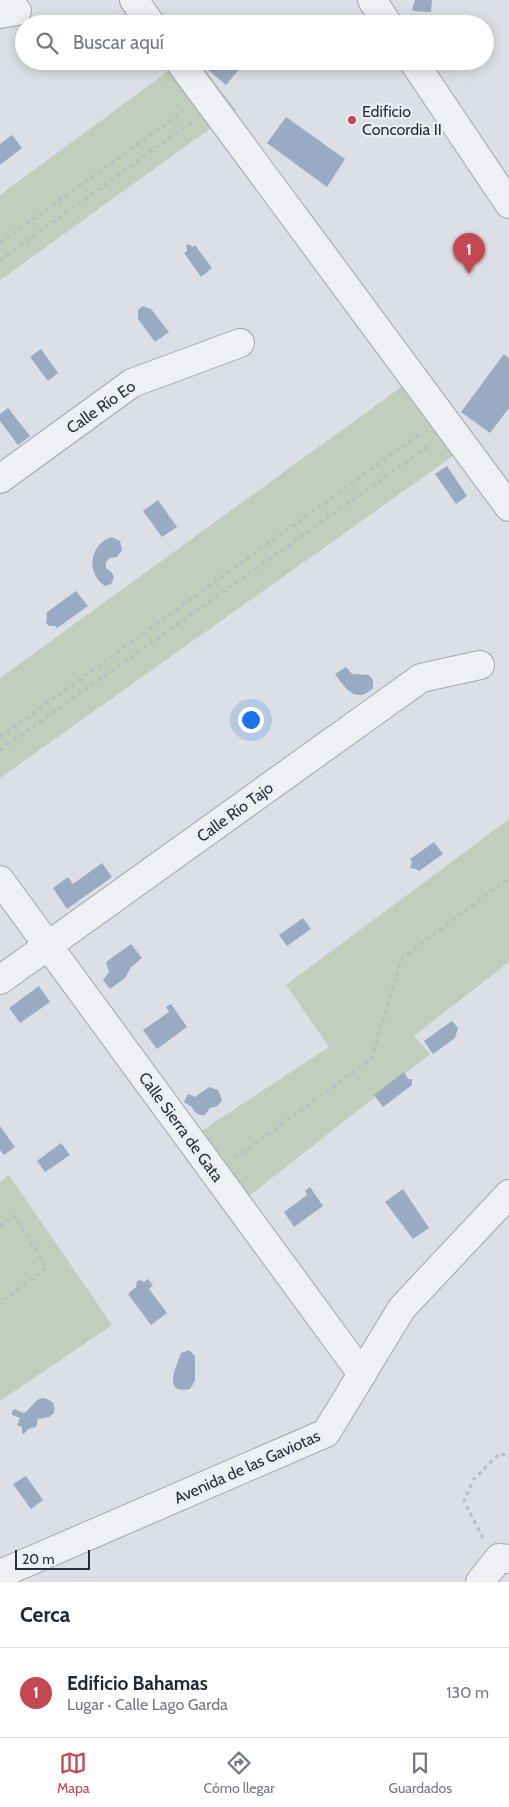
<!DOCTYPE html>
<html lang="es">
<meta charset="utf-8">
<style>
body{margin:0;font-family:Cabin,sans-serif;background:#f6f6f7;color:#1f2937}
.scale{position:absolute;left:15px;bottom:12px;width:75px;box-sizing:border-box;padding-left:5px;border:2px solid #272d3a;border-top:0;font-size:14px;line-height:18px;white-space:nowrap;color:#272d3a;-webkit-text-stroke:4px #ebeef3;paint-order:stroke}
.you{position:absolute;left:250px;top:719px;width:18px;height:18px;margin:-12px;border:4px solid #fff;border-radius:50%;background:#1a73e8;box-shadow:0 0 0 8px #1a73e833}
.badge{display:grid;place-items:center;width:32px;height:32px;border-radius:50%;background:#c44752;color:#fff;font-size:16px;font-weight:700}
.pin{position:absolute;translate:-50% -41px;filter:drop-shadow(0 1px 2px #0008)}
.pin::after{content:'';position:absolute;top:26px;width:18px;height:15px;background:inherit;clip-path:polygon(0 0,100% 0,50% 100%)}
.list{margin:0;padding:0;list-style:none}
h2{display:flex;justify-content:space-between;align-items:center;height:65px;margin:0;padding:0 20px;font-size:21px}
h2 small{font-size:16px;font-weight:400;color:#747a83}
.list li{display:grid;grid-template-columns:32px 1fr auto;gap:15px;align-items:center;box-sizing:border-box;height:90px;padding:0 20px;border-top:1px solid #e0e1e3}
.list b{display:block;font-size:19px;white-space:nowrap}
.list p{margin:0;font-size:16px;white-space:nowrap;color:#747a83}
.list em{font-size:16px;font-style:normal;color:#747a83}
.icon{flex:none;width:28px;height:28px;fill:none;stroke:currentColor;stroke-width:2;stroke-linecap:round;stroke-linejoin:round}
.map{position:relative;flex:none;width:509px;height:1582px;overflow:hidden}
.search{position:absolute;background:#fff;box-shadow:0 2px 12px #0003;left:15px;right:15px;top:15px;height:55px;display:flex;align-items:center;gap:12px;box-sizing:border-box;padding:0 18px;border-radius:28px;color:#747a83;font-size:19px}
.sheet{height:155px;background:#fff}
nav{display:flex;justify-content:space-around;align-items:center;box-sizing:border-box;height:70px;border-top:1px solid #e0e1e3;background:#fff;font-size:14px;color:#747a83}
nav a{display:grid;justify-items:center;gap:2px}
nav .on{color:#c44752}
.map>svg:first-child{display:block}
.green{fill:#c1cebe}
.water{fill:#99abc3}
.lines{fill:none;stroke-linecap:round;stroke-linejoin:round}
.minor-casing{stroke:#a2a6ae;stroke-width:30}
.path{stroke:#babdc4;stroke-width:3;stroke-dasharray:4 4;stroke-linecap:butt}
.minor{stroke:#eef0f4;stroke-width:28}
.poi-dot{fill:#c44752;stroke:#ebeef3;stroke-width:2}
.labels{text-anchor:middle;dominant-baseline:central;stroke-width:4.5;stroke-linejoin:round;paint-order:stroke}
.poi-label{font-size:16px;fill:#272d3a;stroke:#ebeef3;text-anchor:start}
.street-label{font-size:16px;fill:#272d3a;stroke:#ebeef3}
</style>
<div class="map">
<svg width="509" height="1582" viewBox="0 0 509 1582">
<rect width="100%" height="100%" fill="#dcdfe5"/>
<g class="green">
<path d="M182,61H198L236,110L0,280V195Z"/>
<path d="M426,369L474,441L0,778V678Z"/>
<path d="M509,819V962L414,1036L430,1054L245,1199L201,1131L329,1047L286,985Z"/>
<path d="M9,1175L112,1325L0,1401V1182Z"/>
</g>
<g class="water">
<path d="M415,0H432L431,12L414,11L412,9Z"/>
<path d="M203,61H246L226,85L201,64Z"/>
<path d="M286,117L345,159L327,187L267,143Z"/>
<path d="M12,135L22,148L0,165V144Z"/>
<path d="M186,245L188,244L193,247L195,245L212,268L201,277L184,253L187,251Z"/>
<path d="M143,306L151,309L169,332L155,342L138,319V310Z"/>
<path d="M41,349L58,373L48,381L30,357Z"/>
<path d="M504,354L509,358V408L490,433L461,412Z"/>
<path d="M8,408L30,436L18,445L0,421V414Z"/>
<path d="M447,466L467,496L456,504L435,474Z"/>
<path d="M158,500L177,527L162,537L143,511Z"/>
<path d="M112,537L120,541L122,550L117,557L110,558L106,562V568L112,573L114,578L111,584L105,586C85,573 90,543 112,537Z"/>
<path d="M76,591L88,606L57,628L55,626H49L46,623L47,615L46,613Z"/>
<path d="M346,667L352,674L369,675L373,680V688C356,705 345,688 335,674Z"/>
<path d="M434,842L443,854L419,871L416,869L410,868L412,862L410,859Z"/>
<path d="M102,863L112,877L67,909L53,888L68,877L73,884Z"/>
<path d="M303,918L311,929L287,946L279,935Z"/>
<path d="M131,944L142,958L131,967L125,978L110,989L103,980L109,972L106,962Z"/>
<path d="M39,986L50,1002L20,1023L9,1008Z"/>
<path d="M171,1004L187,1027L157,1049L143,1030L169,1012L166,1007Z"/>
<path d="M452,1021L458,1028L455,1038L433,1054L424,1041Z"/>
<path d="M404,1072L408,1079H412V1085L383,1107L374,1095Z"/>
<path d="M209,1087L218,1090L222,1100C219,1105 217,1107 210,1108L205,1115C199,1116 193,1112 192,1107L184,1102L188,1094L195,1097Z"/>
<path d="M0,1126L15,1147L4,1155L0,1150Z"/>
<path d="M61,1143L70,1155L45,1172L37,1161Z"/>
<path d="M310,1187L323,1206L294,1227L284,1212L307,1195L305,1191Z"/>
<path d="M403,1189L429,1228L413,1239L385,1202Z"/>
<path d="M148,1279L153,1285L149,1289L167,1313L151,1325L128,1294L136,1287L137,1281L140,1280L144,1282Z"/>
<path d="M189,1350L195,1356V1381L190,1389C162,1395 176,1367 181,1353Z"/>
<path d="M43,1398C52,1400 56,1403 54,1413L49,1417L38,1419L36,1427L28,1429L24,1434L22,1433V1427L17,1425L20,1418L12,1415V1411L15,1409L23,1413L26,1412L37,1400Z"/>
<path d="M26,1476L43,1500L31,1509L13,1484Z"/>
</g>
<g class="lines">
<defs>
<g id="minor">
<path d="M134,0L151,24"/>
<path d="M372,0L388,24"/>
<path d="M0,14L17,11"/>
<path d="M179,61L509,507"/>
<path d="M413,61L509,204"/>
<path d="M0,479L132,383L240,343"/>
<path d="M0,880L362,1374"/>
<path d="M0,980L421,678L480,665"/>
<path d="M0,1574L326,1433L402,1308L509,1194"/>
<path d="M480,1582L499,1558L509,1559"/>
</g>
</defs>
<use href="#minor" class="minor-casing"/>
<g class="path">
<path d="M0,243L184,111"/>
<path d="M0,260L192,122"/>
<path d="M0,737L421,433"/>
<path d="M0,750L430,445"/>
<path d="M235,1158L371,1059L402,958L509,878"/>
<path d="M0,1226L14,1216L47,1268L0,1303"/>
<path d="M483,1538L464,1501L473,1480L500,1453L509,1457"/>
</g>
<use href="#minor" class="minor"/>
</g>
<circle class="poi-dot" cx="352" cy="120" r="5"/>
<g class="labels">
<g class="poi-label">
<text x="362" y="111">Edificio<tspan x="362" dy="18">Concordia II</tspan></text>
</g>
<g class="street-label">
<text transform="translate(101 407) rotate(-35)">Calle Río Eo</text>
<text transform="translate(235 812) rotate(-36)">Calle Río Tajo</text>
<text transform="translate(181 1127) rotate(54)">Calle Sierra de Gata</text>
<text transform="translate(247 1467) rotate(-24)">Avenida de las Gaviotas</text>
</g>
</g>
</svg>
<div class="scale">20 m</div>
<div class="you"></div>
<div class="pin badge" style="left:469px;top:274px">1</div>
<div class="search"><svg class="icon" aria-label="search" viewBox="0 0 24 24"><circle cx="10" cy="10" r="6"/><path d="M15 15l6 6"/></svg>Buscar aquí</div>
</div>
<section class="sheet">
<h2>Cerca<small></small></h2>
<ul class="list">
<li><span class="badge">1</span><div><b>Edificio Bahamas</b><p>Lugar · Calle Lago Garda</p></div><em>130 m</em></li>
</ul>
</section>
<nav>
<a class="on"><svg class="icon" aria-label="map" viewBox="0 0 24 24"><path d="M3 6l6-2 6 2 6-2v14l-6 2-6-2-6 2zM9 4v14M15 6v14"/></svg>Mapa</a>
<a><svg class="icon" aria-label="directions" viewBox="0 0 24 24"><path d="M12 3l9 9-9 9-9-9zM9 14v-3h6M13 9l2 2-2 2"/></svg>Cómo llegar</a>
<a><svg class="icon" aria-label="saved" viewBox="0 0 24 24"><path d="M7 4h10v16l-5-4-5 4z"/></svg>Guardados</a>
</nav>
